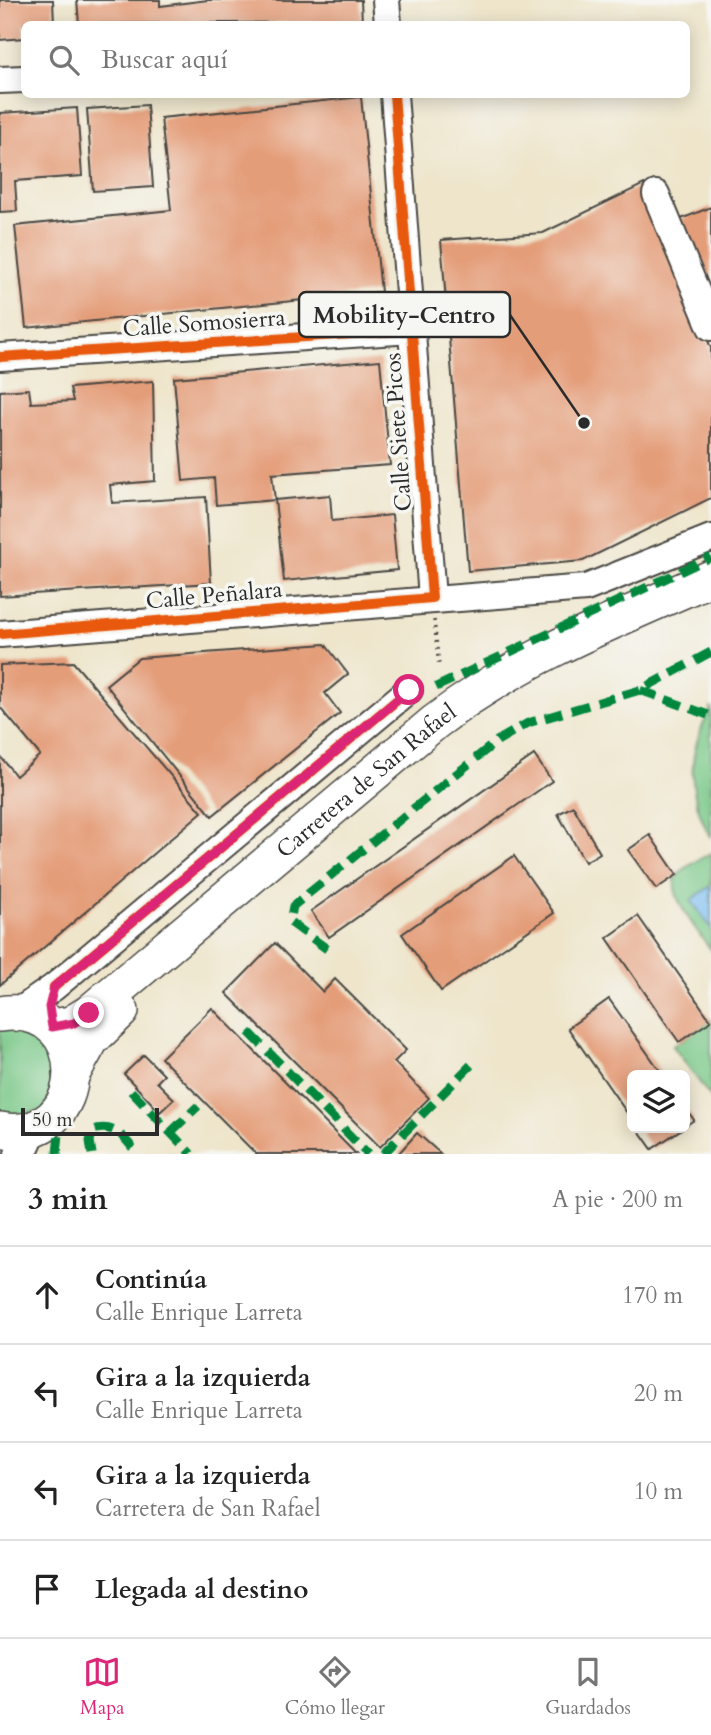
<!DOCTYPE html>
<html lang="es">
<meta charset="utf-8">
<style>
body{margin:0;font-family:Cardo,serif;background:#f6f6f6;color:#222}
.controls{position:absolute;right:21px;bottom:21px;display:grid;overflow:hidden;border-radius:10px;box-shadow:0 4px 18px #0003}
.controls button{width:63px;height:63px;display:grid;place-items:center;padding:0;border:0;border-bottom:2px solid #e0e0e0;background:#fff;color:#222;font:35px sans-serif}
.scale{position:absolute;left:21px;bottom:18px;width:138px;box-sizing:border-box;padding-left:7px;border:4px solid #2b2b2b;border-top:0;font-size:19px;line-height:24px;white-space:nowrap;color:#2b2b2b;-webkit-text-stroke:5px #f6f6f2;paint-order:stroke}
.stop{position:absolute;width:21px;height:21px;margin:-16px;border:5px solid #db2777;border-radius:50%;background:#fff}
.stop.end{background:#db2777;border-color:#fff;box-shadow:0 2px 7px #0008}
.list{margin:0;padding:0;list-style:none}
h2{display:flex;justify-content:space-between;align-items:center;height:91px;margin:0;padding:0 28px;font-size:30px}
h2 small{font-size:23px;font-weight:400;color:#767676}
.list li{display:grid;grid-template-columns:46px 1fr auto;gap:21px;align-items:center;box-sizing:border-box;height:98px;padding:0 28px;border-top:2px solid #e0e0e0}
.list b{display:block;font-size:26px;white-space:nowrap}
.list p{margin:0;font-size:23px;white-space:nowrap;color:#767676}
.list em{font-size:23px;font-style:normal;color:#767676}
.icon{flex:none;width:38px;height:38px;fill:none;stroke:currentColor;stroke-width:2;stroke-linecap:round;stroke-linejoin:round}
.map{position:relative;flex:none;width:711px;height:1154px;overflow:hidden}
.search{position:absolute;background:#fff;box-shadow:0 4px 18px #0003;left:21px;right:21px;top:21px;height:77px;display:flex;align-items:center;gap:18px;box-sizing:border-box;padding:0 24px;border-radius:10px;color:#767676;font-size:26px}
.sheet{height:483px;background:#fff}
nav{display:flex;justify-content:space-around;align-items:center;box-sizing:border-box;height:98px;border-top:2px solid #e0e0e0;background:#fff;font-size:19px;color:#767676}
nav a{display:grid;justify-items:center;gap:4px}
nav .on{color:#db2777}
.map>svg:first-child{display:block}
.green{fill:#78c787;stroke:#527959;stroke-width:2}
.water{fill:#7bbff2;stroke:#53758e;stroke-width:2}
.building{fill:#e49d79}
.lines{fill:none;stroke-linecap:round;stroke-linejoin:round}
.minor-casing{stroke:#484743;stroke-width:30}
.major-casing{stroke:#484743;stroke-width:38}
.path{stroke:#484743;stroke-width:3.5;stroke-dasharray:2 5;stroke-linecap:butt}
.minor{stroke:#fff;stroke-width:26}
.major{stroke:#fff;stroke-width:35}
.quiet{stroke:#00873e;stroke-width:9;stroke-dasharray:18 9;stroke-linecap:butt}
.cycleway-casing{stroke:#f6f6f2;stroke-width:15}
.cycleway{stroke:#e8590c;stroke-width:10}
.route{stroke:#db2777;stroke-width:9}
.labels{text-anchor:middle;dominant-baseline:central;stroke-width:7;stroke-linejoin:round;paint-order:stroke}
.street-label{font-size:23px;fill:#2b2b2b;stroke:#f6f6f2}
.leader{fill:none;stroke:#2b2b2b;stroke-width:2.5}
.callout-dot{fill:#2b2b2b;stroke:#f6f6f2;stroke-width:2.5}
.callout{fill:#f6f6f2;stroke:#2b2b2b;stroke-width:2.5}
.callout-label{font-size:24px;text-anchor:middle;font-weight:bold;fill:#2b2b2b}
</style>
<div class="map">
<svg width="711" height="1154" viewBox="0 0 711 1154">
<rect width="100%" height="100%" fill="#f6f6f2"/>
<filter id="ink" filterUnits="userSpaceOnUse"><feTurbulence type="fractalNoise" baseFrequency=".0143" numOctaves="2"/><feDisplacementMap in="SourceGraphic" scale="14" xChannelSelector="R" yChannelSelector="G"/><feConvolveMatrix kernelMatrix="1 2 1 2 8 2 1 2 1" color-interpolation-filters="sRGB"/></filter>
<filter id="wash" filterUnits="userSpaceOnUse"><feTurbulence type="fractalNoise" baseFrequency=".00686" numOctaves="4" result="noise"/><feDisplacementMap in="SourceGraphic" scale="28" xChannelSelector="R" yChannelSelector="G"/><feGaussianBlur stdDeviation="1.57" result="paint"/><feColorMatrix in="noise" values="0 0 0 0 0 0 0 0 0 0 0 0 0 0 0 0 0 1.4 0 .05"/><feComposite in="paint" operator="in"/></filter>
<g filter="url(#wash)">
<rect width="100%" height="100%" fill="#eee5cb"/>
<g class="green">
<path d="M711,709V838C687,794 686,753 711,709Z"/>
<path d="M711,853V950C701,935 662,890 679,874C687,865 701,859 711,853Z"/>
<path d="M711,1020V1098L673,1046Z"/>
<path d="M0,1025H29L62,1060L44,1110L0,1119Z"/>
</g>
<path class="water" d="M711,886V928L691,900Z"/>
<g id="blocks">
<g class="building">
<path d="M0,0H53L54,24H24V38L0,40Z"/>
<path d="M77,0H160V6L208,0H361L362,22L79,24Z"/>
<path d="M361,97L381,292L26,328L15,226L171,210L161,118Z"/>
<path d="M147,105L153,187L93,191L87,109Z"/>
<path d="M77,108L82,176L15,181L17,211L0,212V113Z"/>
<path d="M644,184L711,348V498L583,561L468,571L441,240L543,233Z"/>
<path d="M711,207V313L687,252L694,250L681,219Z"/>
<path d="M380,360L390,465L272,474L275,500L216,505L214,478L183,481L174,378Z"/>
<path d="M153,381L155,481L110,485L112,503L206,497L211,583L0,596V391L29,389L31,403L73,401L70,388Z"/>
<path d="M330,495L332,521L392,515L397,570L284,581L275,500Z"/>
<path d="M325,644L348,674L325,693L340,713L212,816L106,685L139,658Z"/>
<path d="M73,662L202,812L0,985V756L16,776L40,755L0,707V665Z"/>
<path d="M534,755L552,781L329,937L311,911Z"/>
<path d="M573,806L600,853L585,862L558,814Z"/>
<path d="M650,835L677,875L656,889L628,850Z"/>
<path d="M514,856L554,913L441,991L402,934Z"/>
<path d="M638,916L711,1021L679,1042L607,938Z"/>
<path d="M275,943L323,992L335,979L406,1050L394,1062L429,1098L380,1147L226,993Z"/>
<path d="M609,999L663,1075H632V1120L568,1028Z"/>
<path d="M212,1008L356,1154H256L161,1058Z"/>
<path d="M144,1055L164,1075L157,1082L174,1099L160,1112L124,1074Z"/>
<path d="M685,1107L694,1120L685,1126Z"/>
<path d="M637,1128H683L652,1149Z"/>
<path d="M417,1133L441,1154H398Z"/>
</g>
</g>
</g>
<g filter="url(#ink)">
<use href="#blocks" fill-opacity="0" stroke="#484743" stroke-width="2"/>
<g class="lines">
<defs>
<g id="minor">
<path d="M386,0L388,24"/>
<path d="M0,80L24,79"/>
<path d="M394,94L432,598"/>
<path d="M656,194L711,327"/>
<path d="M0,357L412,330"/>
<path d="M0,634L586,588L711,538"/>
<path d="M17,1013L54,987L409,690"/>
<path d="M18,1154L25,1149L35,1127"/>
</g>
<g id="major">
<path d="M0,1014C97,999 92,1148 0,1130"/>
<path id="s1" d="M52,1027L71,1024L89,1013L435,722C519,658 615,620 711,578"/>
<path d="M72,1074L91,1040L121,1011"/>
</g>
</defs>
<use href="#minor" class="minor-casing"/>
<use href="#major" class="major-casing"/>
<path class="path" d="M434,620L439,666"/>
<use href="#minor" class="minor"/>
<use href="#major" class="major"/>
<g class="quiet">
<path d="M711,652L640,690L711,716"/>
<path d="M436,687L711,557"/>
<path d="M327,949L290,922L293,906L497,741L528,723L640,690"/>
<path d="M249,1032L368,1154"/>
<path d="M131,1091L191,1154"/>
<path d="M171,1132L198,1106"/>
<path d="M57,1154L59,1134"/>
<path d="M92,1154L90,1141L93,1130C115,1123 125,1138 137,1154"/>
<path d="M383,1154L471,1065"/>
</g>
<defs>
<g id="cycleway">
<path d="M0,357L412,330"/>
<path d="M0,634L432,598L394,94"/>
<path d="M54,987L409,690"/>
</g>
</defs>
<use href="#cycleway" class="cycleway-casing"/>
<use href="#cycleway" class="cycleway"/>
</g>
</g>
<g class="lines" filter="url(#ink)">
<path class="route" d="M89,1013L74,1023L52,1027L49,1007L54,987L409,690"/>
</g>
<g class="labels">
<g class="street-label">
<text transform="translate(204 323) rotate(-4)">Calle Somosierra</text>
<text transform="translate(398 432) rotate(-94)">Calle Siete Picos</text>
<text transform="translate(214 595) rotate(-5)">Calle Peñalara</text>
<text stroke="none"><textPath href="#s1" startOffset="402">Carretera de San Rafael</textPath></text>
</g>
</g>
<path class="leader" d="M584 423L510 315"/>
<circle class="callout-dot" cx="584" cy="423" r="7"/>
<rect class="callout" x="299" y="292" width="211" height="45" rx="7"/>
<g class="callout-label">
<text x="404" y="323">Mobility-Centro</text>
</g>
</svg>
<div class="controls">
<button><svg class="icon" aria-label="layers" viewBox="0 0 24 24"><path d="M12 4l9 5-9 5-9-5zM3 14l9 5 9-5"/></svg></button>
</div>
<div class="scale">50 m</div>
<div class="stop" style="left:409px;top:690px"></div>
<div class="stop end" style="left:89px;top:1013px"></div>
<div class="search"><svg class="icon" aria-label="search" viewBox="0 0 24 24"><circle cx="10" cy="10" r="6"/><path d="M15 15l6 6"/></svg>Buscar aquí</div>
</div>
<section class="sheet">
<h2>3 min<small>A pie · 200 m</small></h2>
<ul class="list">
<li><svg class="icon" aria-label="ahead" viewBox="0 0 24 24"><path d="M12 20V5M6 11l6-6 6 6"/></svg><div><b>Continúa</b><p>Calle Enrique Larreta</p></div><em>170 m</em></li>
<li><svg class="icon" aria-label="left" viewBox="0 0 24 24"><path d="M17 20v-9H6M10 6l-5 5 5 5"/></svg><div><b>Gira a la izquierda</b><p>Calle Enrique Larreta</p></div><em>20 m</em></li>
<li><svg class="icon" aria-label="left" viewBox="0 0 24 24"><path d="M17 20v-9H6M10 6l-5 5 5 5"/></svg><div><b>Gira a la izquierda</b><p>Carretera de San Rafael</p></div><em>10 m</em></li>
<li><svg class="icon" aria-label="arrive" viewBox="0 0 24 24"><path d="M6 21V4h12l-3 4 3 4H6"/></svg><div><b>Llegada al destino</b></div></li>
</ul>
</section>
<nav>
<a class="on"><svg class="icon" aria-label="map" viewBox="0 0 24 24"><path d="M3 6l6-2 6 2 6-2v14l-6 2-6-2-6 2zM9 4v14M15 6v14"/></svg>Mapa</a>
<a><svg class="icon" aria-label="directions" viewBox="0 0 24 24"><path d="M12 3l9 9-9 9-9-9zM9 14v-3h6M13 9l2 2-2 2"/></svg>Cómo llegar</a>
<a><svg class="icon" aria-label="saved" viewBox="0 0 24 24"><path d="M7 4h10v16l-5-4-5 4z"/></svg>Guardados</a>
</nav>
